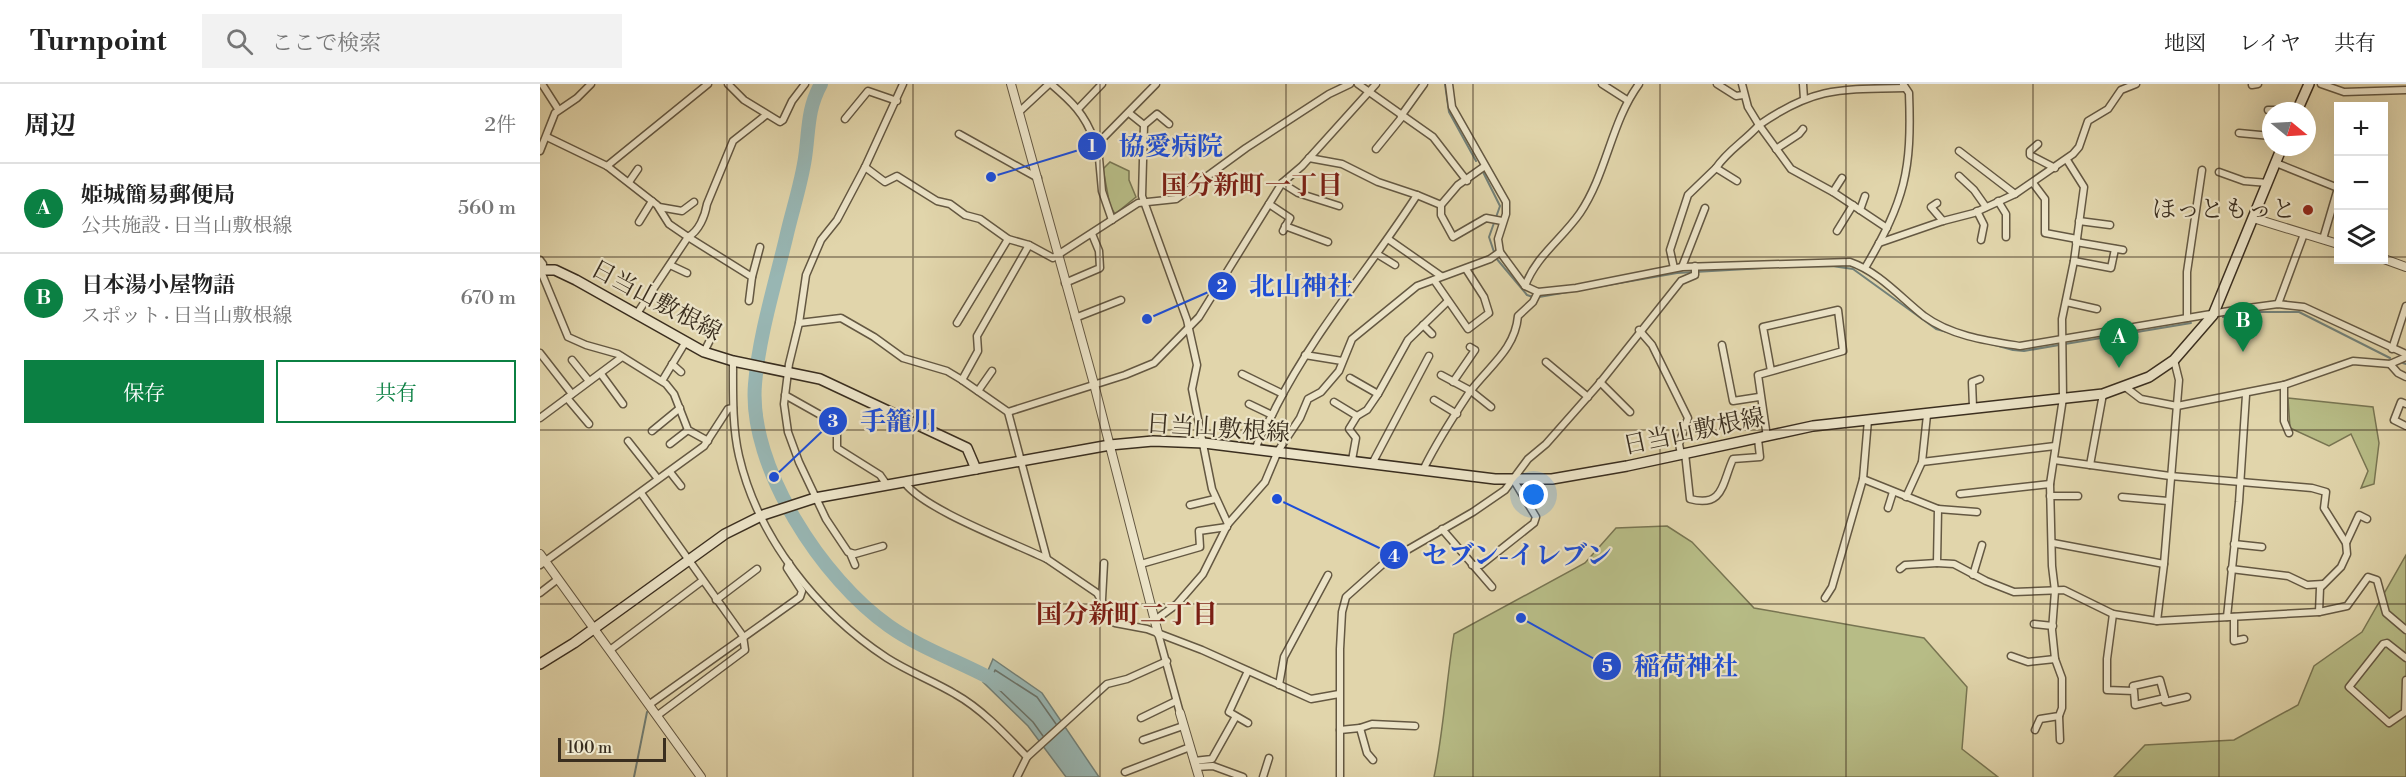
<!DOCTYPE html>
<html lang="ja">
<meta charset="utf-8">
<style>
body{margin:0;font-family:"Libre Bodoni","Noto Serif JP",serif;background:#f2f2f2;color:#222}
.controls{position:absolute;right:18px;top:18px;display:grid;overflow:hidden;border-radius:0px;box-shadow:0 6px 24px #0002}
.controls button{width:54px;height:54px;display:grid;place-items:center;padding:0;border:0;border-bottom:2px solid #e0e0e0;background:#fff;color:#222;font:30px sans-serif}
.compass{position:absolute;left:1722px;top:18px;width:54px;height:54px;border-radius:50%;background:#fff;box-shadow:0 6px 24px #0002;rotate:108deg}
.scale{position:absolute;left:18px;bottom:15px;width:108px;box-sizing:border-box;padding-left:6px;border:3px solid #3a2e1f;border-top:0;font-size:16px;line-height:21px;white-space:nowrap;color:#3a2e1f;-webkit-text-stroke:4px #ece4c8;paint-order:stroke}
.you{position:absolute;left:994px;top:411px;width:21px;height:21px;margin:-15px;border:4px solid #fff;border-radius:50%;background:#1a73e8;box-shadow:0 0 0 9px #1a73e833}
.badge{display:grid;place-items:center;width:39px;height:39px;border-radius:50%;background:#0b8043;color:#fff;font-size:20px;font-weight:700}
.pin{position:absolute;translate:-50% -50px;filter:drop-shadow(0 2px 3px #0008)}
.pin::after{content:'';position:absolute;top:32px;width:21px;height:18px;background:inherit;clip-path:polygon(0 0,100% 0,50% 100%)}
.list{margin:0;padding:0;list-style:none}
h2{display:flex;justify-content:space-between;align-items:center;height:78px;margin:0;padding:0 24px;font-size:26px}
h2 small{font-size:20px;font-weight:400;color:#767676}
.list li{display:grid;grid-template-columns:39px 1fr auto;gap:18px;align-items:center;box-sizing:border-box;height:90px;padding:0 24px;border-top:2px solid #e0e0e0}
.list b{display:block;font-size:22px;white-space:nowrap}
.list p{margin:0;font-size:20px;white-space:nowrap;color:#767676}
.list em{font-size:20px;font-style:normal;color:#767676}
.actions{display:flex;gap:12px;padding:18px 24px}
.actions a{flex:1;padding:14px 0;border:2px solid #0b8043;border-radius:0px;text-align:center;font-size:21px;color:#0b8043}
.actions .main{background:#0b8043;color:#fff}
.icon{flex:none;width:33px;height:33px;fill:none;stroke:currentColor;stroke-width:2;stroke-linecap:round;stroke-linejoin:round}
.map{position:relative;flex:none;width:1866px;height:693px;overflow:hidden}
header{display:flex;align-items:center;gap:36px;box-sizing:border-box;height:84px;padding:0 30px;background:#fff;border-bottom:2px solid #e0e0e0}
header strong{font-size:28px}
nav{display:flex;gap:33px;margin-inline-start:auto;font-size:21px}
.search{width:420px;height:54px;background:#f2f2f2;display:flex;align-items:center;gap:15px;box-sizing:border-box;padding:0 21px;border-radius:0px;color:#767676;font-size:22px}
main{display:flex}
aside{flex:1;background:#fff}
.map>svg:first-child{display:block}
.green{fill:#b7bc86;stroke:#787552;stroke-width:1.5}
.water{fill:#98b6b3;stroke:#728078;stroke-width:1.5}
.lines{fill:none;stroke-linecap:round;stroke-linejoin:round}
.shore{stroke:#697269;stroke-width:1.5}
.stream{stroke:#728078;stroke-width:2}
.river{stroke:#98b6b3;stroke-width:14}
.minor-casing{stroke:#645842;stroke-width:9}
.tertiary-casing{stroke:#645842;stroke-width:10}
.secondary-casing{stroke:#3a2e1f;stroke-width:12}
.minor{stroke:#ece4c8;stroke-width:6}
.tertiary{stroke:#ece4c8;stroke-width:8}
.secondary{stroke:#ece4c8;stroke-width:9}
.grid{fill:none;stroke:#3a2e1f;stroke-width:1.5;stroke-opacity:0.55}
.poi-dot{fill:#8f2418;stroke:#ece4c8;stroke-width:2}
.labels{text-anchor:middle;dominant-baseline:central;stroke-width:4.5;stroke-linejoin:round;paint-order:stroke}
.poi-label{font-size:24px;fill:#3a2e1f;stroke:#ece4c8;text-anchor:end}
.street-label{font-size:24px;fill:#3a2e1f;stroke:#ece4c8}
.neighbourhood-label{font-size:26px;font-weight:bold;fill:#7a1f14;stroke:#ece4c8}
.leader{fill:none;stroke:#1d4ed8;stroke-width:2}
.callout-dot{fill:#1d4ed8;stroke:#ece4c8;stroke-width:2}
.mark-label{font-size:18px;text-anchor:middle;font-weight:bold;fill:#fff}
.callout-label{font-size:26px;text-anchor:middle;font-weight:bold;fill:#1d4ed8;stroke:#ece4c8;stroke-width:4.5;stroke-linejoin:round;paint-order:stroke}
</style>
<header>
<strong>Turnpoint</strong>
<div class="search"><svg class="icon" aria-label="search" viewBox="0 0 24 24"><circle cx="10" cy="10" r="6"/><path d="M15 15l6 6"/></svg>ここで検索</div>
<nav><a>地図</a><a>レイヤ</a><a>共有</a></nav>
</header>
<main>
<aside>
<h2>周辺<small>2件</small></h2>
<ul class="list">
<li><span class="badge">A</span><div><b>姫城簡易郵便局</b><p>公共施設 · 日当山敷根線</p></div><em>560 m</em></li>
<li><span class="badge">B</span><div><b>日本湯小屋物語</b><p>スポット · 日当山敷根線</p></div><em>670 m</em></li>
</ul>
<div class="actions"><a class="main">保存</a><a>共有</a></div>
</aside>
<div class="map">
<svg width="1866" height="693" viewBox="0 0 1866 693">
<rect width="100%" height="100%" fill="#e1d5ab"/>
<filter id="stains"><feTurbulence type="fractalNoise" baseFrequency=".00333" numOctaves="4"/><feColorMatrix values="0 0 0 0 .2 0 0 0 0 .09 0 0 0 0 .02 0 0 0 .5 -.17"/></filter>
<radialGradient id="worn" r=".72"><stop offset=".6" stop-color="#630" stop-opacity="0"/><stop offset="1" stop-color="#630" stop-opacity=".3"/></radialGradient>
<g class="green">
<path d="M570,78L589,87V96L596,113L575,130L570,122L563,85Z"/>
<path d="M1748,314L1833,323L1839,359L1834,400L1821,404L1828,387L1811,350L1789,362L1750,344Z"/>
<path d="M1127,442L1152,458L1214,524L1384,554L1427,603L1422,665L1458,693H894C904,645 906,598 914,550L1045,479L1076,444Z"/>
<path d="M1866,471V693H1574L1605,661L1694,656L1758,621L1774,582L1822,548Z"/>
</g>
<path class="water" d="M453,575L502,609L559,693H526L488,642L443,598Z"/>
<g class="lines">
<path class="shore" d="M503,652L493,638L451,598L455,586L497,613L516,640"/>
<g class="stream">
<path d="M905,0L909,28L936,77"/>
<path d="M943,88L960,122L949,153L956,174L987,211L993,213"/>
<path d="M1230,183L1292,182L1313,185L1396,245L1473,266L1484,267L1519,261"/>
<path d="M999,213L1137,189L1224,184"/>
<path d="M1683,233L1717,228H1759L1850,274"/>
<path d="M1525,260L1651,239"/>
<path d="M1863,279L1866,280"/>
<path d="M94,693L107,628"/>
</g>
<path class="river" d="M281,0C267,25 269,47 265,74C261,101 252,127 246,154C235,200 219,252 215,300C208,383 283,496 349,542C383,566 424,579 461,600"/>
<defs>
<g id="minor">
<path d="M2,0L18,25"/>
<path d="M188,0L204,16L240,38L243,36L252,17L265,0"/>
<path d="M511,0C531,17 545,30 554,56L562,55L616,0"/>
<path d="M818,0L893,53L927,97"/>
<path d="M909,0L912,23L966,118V130L958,155L960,168L985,202L998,208L1036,204L1142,183L1310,178C1339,188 1360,213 1384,232C1411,252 1448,257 1480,262L1701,225L1738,220L1764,223L1866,270"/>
<path d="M1062,0L1087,16"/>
<path d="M1177,0L1196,12L1203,11"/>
<path d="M1202,0L1208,23L1219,41C1274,3 1300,5 1365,4"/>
<path d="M1263,0L1264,15"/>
<path d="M1781,0L1804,8L1866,6"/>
<path d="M1712,1L1718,0"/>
<path d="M539,24L562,0"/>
<path d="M1728,26H1758"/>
<path d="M479,28L509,0"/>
<path d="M589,29L604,41L602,112L647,236L657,281L652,305L672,405L688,440"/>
<path d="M861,32L884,0"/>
<path d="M305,35L328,7L357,17"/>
<path d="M604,41L617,30L629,40"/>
<path d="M1699,49L1731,52"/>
<path d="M419,50L498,94"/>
<path d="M7,53L67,82L117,121L129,140L148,153L96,231"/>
<path d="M554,56L559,74L562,107L572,136"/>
<path d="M1498,60L1490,67V71L1515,84"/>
<path d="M836,65L862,33"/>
<path d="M1236,65L1259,50L1263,45"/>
<path d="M0,67L15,29L37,14L51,0"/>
<path d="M1419,67L1475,110"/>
<path d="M769,74L802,80L838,98L877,111"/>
<path d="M1736,79L1798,104L1783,155"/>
<path d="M67,82L168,0"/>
<path d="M945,82L918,101L901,121V131L913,153L946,134L962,137"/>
<path d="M325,83L345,98L357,92L397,117L410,120L425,131L440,135L468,155L489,161L513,174L598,119L636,115L706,64L789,10L810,0"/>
<path d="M1679,88L1704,97L1728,99"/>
<path d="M1419,92L1434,106L1446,123"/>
<path d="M1197,97L1176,84C1188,66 1205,57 1219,41L1251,85L1293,108L1347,144"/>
<path d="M89,98L98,85"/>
<path d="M742,99L758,109L799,122"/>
<path d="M1493,99L1505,115V149L1537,155"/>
<path d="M1293,108L1302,94"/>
<path d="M1458,117L1466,130V153"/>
<path d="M1397,119L1391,123L1403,137"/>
<path d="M729,120L750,134L743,147"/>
<path d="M119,123L142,127L154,118"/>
<path d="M1320,126L1325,112"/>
<path d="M1437,127L1444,141L1441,156"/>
<path d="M1539,137L1570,141"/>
<path d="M99,138L112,117"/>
<path d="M745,142L788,158"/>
<path d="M1297,147L1313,121"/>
<path d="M848,155L901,192"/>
<path d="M1536,158L1583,166"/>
<path d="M1339,159L1403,137L1434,129L1475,110L1533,70L1539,63L1548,37L1568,25L1581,6L1596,0"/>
<path d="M837,170L855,181"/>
<path d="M0,176L3,180L2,190L28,253L46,261L78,270L126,300L134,310L148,346L168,357"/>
<path d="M1534,177L1571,184L1575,165"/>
<path d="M130,181L147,189"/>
<path d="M1142,183L1165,124"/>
<path d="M1134,184L1130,166L1148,111L1176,84"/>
<path d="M1325,184C1365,116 1372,87 1369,9L1363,0"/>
<path d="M212,193L220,163"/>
<path d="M894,196L928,245L949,229L944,213L926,185"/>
<path d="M525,199L560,184L559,167L552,150"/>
<path d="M985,202C996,172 1022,155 1040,129C1067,89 1071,38 1099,0"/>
<path d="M209,217L212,193L148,153C159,147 165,132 167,120L193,57L226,31"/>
<path d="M1526,218L1557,225"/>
<path d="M1738,220L1764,150"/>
<path d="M535,234L581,216"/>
<path d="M1647,234V188L1662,86"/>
<path d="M259,239L301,234L334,253L363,274L407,287L422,296L468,328L585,291L614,279L659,233L742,99L762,82L836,0"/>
<path d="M417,239L468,155"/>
<path d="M883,241L892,250"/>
<path d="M1099,246L1112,261L1148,334L1139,360L1141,370"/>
<path d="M1182,261L1193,317L1219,313"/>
<path d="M1852,265L1866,222"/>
<path d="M164,268L174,248"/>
<path d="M0,269L32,310"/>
<path d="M765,271L802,277"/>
<path d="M32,276L49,297"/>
<path d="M193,277C193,308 192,342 199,372C218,454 277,528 347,574C369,588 393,597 415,610C442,625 466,651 487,673"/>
<path d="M1006,278L1048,313"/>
<path d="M132,280L141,288"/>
<path d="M1850,280L1858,289L1866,293"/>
<path d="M61,290L83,320"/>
<path d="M702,290L743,310"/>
<path d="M901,291L931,307L951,323"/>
<path d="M810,294L838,310"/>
<path d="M422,296L438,267L437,252L489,161"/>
<path d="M122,297L145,259"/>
<path d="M913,298L935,266L930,263"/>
<path d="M1060,298L1090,328"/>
<path d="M1744,301V337L1749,349"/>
<path d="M1584,302L1601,315L1637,322L1744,301L1813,277L1850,280L1866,273"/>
<path d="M438,307L452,287"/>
<path d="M245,311L293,338L297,346V364L340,391L347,401"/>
<path d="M27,314L49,340"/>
<path d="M894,316L917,330"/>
<path d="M794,318L817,332"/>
<path d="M709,320L732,331"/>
<path d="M1866,320L1861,318L1854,336L1866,342"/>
<path d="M1433,323L1432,298L1440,295"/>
<path d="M468,328L507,475L557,509L575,539L607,545L662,566L771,615L799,610"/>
<path d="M0,334L82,273"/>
<path d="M112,347L140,324"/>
<path d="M1227,353L1218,291L1303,267L1298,226L1223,243L1231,287"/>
<path d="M88,357L118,395"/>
<path d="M130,360L148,346"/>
<path d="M716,364C720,349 730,337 736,323C775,246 831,183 877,111L901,121"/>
<path d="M1145,369L1150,415C1184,424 1182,399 1193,375L1220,373L1218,355"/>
<path d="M812,376L816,354L809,345L817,332L827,326L838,310L868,256L908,217"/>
<path d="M1514,376L1630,392L1772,404L1786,408L1784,424L1806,459L1807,470L1801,483L1780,504L1779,528"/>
<path d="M833,378L889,272"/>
<path d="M1382,378L1515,362"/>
<path d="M1550,381L1563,310"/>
<path d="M884,384C897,358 913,333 929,309C948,283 975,266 978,232L993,218L998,208"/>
<path d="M130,388L141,402"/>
<path d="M1323,395L1398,425L1397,479L1414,480L1446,497L1474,508L1524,506L1573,530L1617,537L1779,528L1807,522L1828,493L1837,496L1846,529L1866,546"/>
<path d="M365,399C385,426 472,458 507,475"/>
<path d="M101,409L203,552L205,566L118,631"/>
<path d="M1420,410L1510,400"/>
<path d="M1510,412H1538"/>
<path d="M1366,413L1382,378L1387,331"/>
<path d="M1582,413L1628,417"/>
<path d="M650,421L675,415"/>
<path d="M1348,424L1353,408"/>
<path d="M1398,425L1437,428"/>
<path d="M902,445L952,503"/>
<path d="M1513,459L1624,480"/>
<path d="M1806,459L1819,431L1827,435"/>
<path d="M1694,460L1722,463"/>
<path d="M343,462L315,470L308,468L286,435L259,378L248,348L244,320L249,280L259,239L266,191L281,156L297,136L325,83L363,0"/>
<path d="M310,469L315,481"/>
<path d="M601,480L660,463L659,447L687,443"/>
<path d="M0,481L164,362L188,325L193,324"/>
<path d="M932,481H941L994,439L996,433L973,395"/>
<path d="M1360,485L1365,481L1397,479"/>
<path d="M1691,485L1748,492L1767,501L1783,500"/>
<path d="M1433,491L1442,461"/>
<path d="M0,509L18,495"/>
<path d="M1285,514L1292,503L1323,395L1328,336"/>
<path d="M562,515L564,479"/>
<path d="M176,516L217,485"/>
<path d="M1573,530L1567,575V606L1594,607L1595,621L1625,614L1620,596L1593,602L1594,607"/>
<path d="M1687,533L1699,418L1706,311"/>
<path d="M1694,533V557L1704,555"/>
<path d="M615,536L637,520L663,490L688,440L725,398L738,367L760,334L768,315L781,308L799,287L812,255L877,202L950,175L960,168"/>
<path d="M1617,537L1624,480L1639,296L1634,276"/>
<path d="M1494,540L1513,542"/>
<path d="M618,549L640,629"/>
<path d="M70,566L162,497"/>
<path d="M1471,572L1488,578L1515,575"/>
<path d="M1866,574L1847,559L1843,560L1809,603L1849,639L1865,628L1866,596"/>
<path d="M708,587L689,628L708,639"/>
<path d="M739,601L744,573L788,491"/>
<path d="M1625,614V618L1647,613"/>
<path d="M110,620L260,513L262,507L247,484L249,479"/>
<path d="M1519,632L1520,656"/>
<path d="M601,634L636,617"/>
<path d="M820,644L832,640L875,642"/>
<path d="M800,646L820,644L827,669L833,676"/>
<path d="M1495,646L1500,635L1519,632L1522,624V594L1515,575L1512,546L1515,507L1512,482L1510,400L1523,314L1522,235L1534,177L1544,103L1527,76"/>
<path d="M603,656L643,642"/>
<path d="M654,677L672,675L695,634"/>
<path d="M656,683L673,682L703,693"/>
<path d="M585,688L650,663"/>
<path d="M477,693L487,673L567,600L587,595L627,577"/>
<path d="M723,693L729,674"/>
<path d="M800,693V565L802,528L806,513L843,480L933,428L965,406L988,375L1006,360L1059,300L1141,197L1155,191V182"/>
</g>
<g id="tertiary">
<path d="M471,0L554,300L618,549"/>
<path d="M1713,134L1798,160"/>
<path d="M1844,175L1866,183"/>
<path d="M0,470L161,693"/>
<path d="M640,629L659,693"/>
</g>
<g id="secondary">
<path d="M1757,27L1769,0"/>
<path d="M0,186H15L36,196L164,268L193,277L280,295L427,364L436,385"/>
<path d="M0,580L34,559L185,450L223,431L275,414L570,361L613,357L664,359L955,395H1012L1087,382L1273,342L1563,310L1609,293L1634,276L1673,231L1742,63"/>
</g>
</defs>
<use href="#minor" class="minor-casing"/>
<use href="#tertiary" class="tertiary-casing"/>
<use href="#secondary" class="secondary-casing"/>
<use href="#minor" class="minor"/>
<use href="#tertiary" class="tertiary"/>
<use href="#secondary" class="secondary"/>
</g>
<path class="grid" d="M187,0V693M373,0V693M560,0V693M746,0V693M933,0V693M1120,0V693M1306,0V693M1493,0V693M1679,0V693M0,173H1798M1844,173H1866M0,346H1866M0,520H1866"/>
<circle class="poi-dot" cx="1768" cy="126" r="6"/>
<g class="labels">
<g class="poi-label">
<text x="1756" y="126">ほっともっと</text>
</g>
<g class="street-label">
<text transform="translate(116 217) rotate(28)">日当山敷根線</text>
<text transform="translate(678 345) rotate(4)">日当山敷根線</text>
<text transform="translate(1154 348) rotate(-12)">日当山敷根線</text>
</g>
<g class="neighbourhood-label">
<text x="712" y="102">国分新町一丁目</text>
<text x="587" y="531">国分新町二丁目</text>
</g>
</g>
<path class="leader" d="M451 93L552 62M607 235L682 202M234 393L293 337M737 415L854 471M981 534L1067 582"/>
<g class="callout-dot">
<circle cx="451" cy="93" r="6"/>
<circle cx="607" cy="235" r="6"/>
<circle cx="234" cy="393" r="6"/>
<circle cx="737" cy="415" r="6"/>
<circle cx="981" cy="534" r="6"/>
<circle cx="552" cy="62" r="15"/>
<circle cx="682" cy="202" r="15"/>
<circle cx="293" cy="337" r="15"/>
<circle cx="854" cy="471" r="15"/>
<circle cx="1067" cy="582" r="15"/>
</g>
<g class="mark-label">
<text x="552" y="68">1</text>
<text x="682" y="208">2</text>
<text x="293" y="343">3</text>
<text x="854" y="478">4</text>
<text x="1067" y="588">5</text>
</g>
<g class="callout-label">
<text x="631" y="71">協愛病院</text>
<text x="761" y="211">北山神社</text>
<text x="359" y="346">手籠川</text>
<text x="977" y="480">セブン-イレブン</text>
<text x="1146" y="591">稲荷神社</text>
</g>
<rect width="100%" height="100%" filter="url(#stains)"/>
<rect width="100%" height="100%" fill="url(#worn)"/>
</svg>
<div class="controls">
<button>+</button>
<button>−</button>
<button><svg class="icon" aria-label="layers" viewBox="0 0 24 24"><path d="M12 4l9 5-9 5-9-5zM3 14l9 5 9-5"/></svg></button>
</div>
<svg class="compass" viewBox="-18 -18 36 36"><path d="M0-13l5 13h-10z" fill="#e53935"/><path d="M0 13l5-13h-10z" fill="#767676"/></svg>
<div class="scale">100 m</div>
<div class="you"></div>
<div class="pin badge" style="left:1579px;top:284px">A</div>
<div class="pin badge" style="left:1703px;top:268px">B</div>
</div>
</main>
